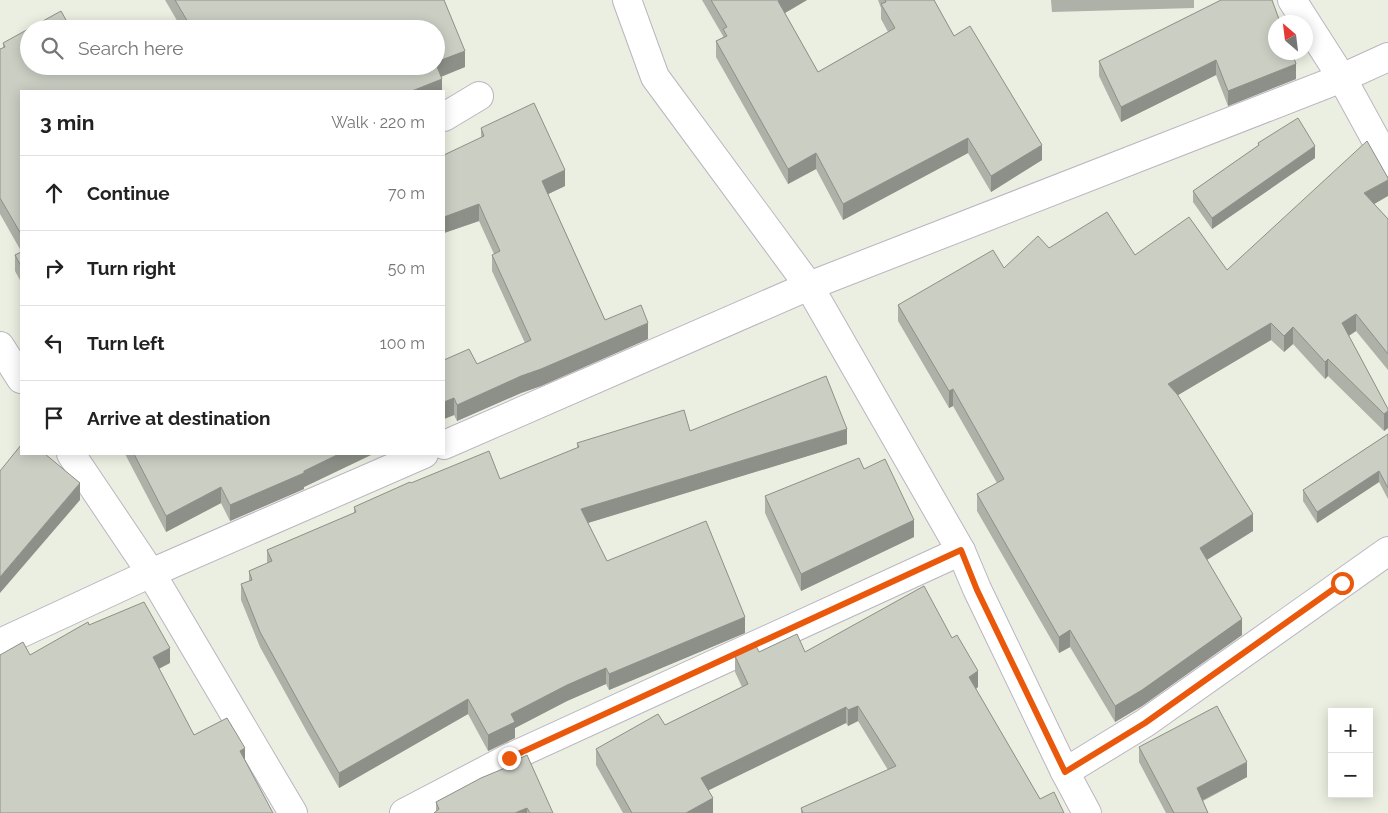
<!DOCTYPE html>
<meta charset="utf-8">
<style>
body{margin:0;font-family:Raleway,sans-serif;background:#f6f6f6;color:#222}
.controls{position:absolute;right:15px;bottom:15px;display:grid;overflow:hidden;border-radius:0px;box-shadow:0 2px 12px #0003}
.controls button{width:45px;height:45px;display:grid;place-items:center;padding:0;border:0;border-bottom:1px solid #e0e0e0;background:#fff;color:#222;font:25px sans-serif}
.compass{position:absolute;left:1268px;top:15px;width:45px;height:45px;border-radius:50%;background:#fff;box-shadow:0 2px 12px #0003;rotate:332deg}
.stop{position:absolute;width:15px;height:15px;margin:-11px;border:4px solid #ea580c;border-radius:50%;background:#fff}
.stop.end{background:#ea580c;border-color:#fff;box-shadow:0 1px 5px #0008}
.list{margin:0;padding:0;list-style:none}
h2{display:flex;justify-content:space-between;align-items:center;height:65px;margin:0;padding:0 20px;font-size:21px}
h2 small{font-size:16px;font-weight:400;color:#767676}
.list li{display:grid;grid-template-columns:32px 1fr auto;gap:15px;align-items:center;box-sizing:border-box;height:75px;padding:0 20px;border-top:1px solid #e0e0e0}
.list b{display:block;font-size:19px;white-space:nowrap}
.list em{font-size:16px;font-style:normal;color:#767676}
.icon{flex:none;width:28px;height:28px;fill:none;stroke:currentColor;stroke-width:2;stroke-linecap:round;stroke-linejoin:round}
.map{position:relative;flex:none;width:1388px;height:813px;overflow:hidden}
.search{position:absolute;background:#fff;box-shadow:0 2px 12px #0003;left:20px;top:20px;width:425px;height:55px;display:flex;align-items:center;gap:12px;box-sizing:border-box;padding:0 18px;border-radius:28px;color:#767676;font-size:19px}
.panel{position:absolute;background:#fff;box-shadow:0 2px 12px #0003;left:20px;top:90px;width:425px;height:365px;border-radius:0px}
.map>svg:first-child{display:block}
.lines{fill:none;stroke-linecap:round;stroke-linejoin:round}
.minor-casing{stroke:#bbb4c1;stroke-width:30}
.minor{stroke:#fff;stroke-width:28}
.wall{fill:#aeb1a8}
.shaded-wall{fill:#8d9088}
.building{fill:#cacec3;stroke:#8d9088}
.route{stroke:#ea580c;stroke-width:6}
</style>
<div class="map">
<svg width="1388" height="813" viewBox="0 0 1388 813">
<rect width="100%" height="100%" fill="#ebefe1"/>
<g class="lines">
<defs>
<g id="minor">
<path d="M627,0L655,77L809,286L961,551L977,589L1065,772L1087,813"/>
<path d="M1292,0L1342,78L1388,162"/>
<path d="M444,117L479,96"/>
<path d="M0,346L21,379"/>
<path d="M444,445L809,286L1342,78L1388,57"/>
<path d="M71,454L151,573L293,813"/>
<path d="M0,643L151,573L424,454"/>
<path d="M1065,772L1145,723L1388,551"/>
<path d="M404,813L509,758L961,551"/>
</g>
</defs>
<use href="#minor" class="minor-casing"/>
<use href="#minor" class="minor"/>
</g>
<g class="wall">
<path d="M165,0H444L465,67L441,76L442,91H21V251L0,214V49L3,48V43L93,69L436,29H182Z"/>
<path d="M702,0H807L785,13L818,72L888,32L881,19V8L878,0H934L954,36L1042,160L991,192L968,153L843,220L816,169L788,184L716,57V41L723,37V36Z"/>
<path d="M1051,0H1194V8L1052,12Z"/>
<path d="M1221,0L1296,79L1228,106L1216,75L1121,122L1099,76V61Z"/>
<path d="M481,128L565,186L548,194L605,320L648,339L541,386L521,393L457,421L454,415L444,419V360L477,364L525,343L492,271V255L494,254L479,221L444,233L481,138Z"/>
<path d="M1258,143L1315,158L1212,229L1193,202V191L1258,146Z"/>
<path d="M1374,204L1388,219V370L1356,331L1349,336L1388,409V428L1384,431L1328,376L1325,379L1293,344L1284,352L1271,340L1178,395L1253,531L1207,560L1242,635L1142,706L1115,722L1070,647L1059,653L977,511V494L997,483L953,406L949,408L898,321V305L1004,268L1049,248L1135,255L1227,270Z"/>
<path d="M21,252V282L15,271V255Z"/>
<path d="M690,431L847,444L588,523L607,561L745,633L609,690L606,684L567,701L515,728V738L488,751L468,714L339,788L307,732L260,647L241,600V584L249,581V571L267,564V550L354,513V507L411,483L500,479L577,448V443Z"/>
<path d="M1388,434V499L1379,482L1317,523L1303,501V490Z"/>
<path d="M125,454H373L304,487V489L230,521L221,503L166,532Z"/>
<path d="M864,469L914,537L801,591L765,513V496Z"/>
<path d="M759,652H805L978,687L976,689L1040,799L1064,813H801V808L888,770L858,721L848,726L846,723L708,790L713,813H623L596,765V749L665,725L742,687L735,672V656Z"/>
<path d="M1139,747L1247,777L1203,801L1208,813H1166L1139,762Z"/>
<path d="M504,766L553,813H434L436,812V802L504,768Z"/>
</g>
<g class="shaded-wall">
<path d="M780,0H807L778,17V1Z"/>
<path d="M465,51V67L436,79V62Z"/>
<path d="M1216,60V75L1121,122V107Z"/>
<path d="M1296,64V79L1228,106V91Z"/>
<path d="M442,79V91H412Z"/>
<path d="M968,138V153L843,220V204Z"/>
<path d="M1042,145V160L991,192V176Z"/>
<path d="M1315,146V158L1212,229V218Z"/>
<path d="M816,153V169L788,184V169Z"/>
<path d="M565,170V186L542,197V181Z"/>
<path d="M1388,180V196L1364,210V193Z"/>
<path d="M479,204V221L444,233V217Z"/>
<path d="M1356,314V331L1342,340V323Z"/>
<path d="M648,323V339L541,386L521,393L457,421V405L521,376Z"/>
<path d="M1271,323V340L1168,401V384Z"/>
<path d="M1293,327V344L1284,352V336Z"/>
<path d="M1328,359V376L1325,379V362Z"/>
<path d="M953,389V406L949,408V391Z"/>
<path d="M454,398V415L444,419V402Z"/>
<path d="M1388,411V428L1384,431V414Z"/>
<path d="M847,429V444L581,525V509Z"/>
<path d="M339,454H373L304,487V489L230,521V505L304,471Z"/>
<path d="M1379,471V482L1317,523V512Z"/>
<path d="M80,483V500L0,593V577Z"/>
<path d="M221,487V503L166,532V516Z"/>
<path d="M1253,514V531L1200,564V548Z"/>
<path d="M914,520V537L801,591V574Z"/>
<path d="M745,617V633L609,690V674Z"/>
<path d="M1242,619V635L1142,706L1115,722V706Z"/>
<path d="M1070,630V647L1059,653V637Z"/>
<path d="M170,648V663L153,672V657Z"/>
<path d="M606,668V684L567,701L515,728V738L488,751V735L511,714L567,685Z"/>
<path d="M978,671V687L969,693V677Z"/>
<path d="M468,699V714L339,788V773Z"/>
<path d="M858,706V721L848,726V710Z"/>
<path d="M846,707V723L701,794V778Z"/>
<path d="M245,748V763L240,751Z"/>
<path d="M1247,762V777L1197,803V788Z"/>
<path d="M713,798V813H686Z"/>
<path d="M527,808V813H515Z"/>
</g>
<g class="building">
<path d="M175,0H444L465,51L436,62V29H192Z"/>
<path d="M711,0H780L778,1L818,72L895,28L881,4L886,2L885,0H934L954,36L970,26L1042,145L991,176L968,138L843,204L816,153L788,169L716,41L727,36L723,29L727,27Z"/>
<path d="M1221,0H1272L1280,22H1276V52H1292L1296,64L1228,91L1216,60L1121,107L1099,61Z"/>
<path d="M61,11L71,29H29V66H92L93,69L102,66H436V64L442,79L412,91H21V234L0,198V49L5,47L3,43Z"/>
<path d="M534,103L565,170L542,181L605,320L641,305L648,323L541,369L521,376L457,405L454,398L444,402V360L469,349L477,364L531,340L492,255L500,251L479,204L444,217V155L484,136L481,128Z"/>
<path d="M1298,118L1315,146L1212,218L1193,191L1259,145L1258,143Z"/>
<path d="M1367,141L1388,178V180L1364,193L1388,219V354L1356,314L1342,323L1388,409V411L1384,414L1328,359L1325,362L1293,327L1284,336L1271,323L1168,384L1177,394L1253,514L1200,548L1242,619L1142,690L1115,706L1070,630L1059,637L977,494L1004,479L953,389L949,391L898,305L993,250L1004,268L1038,236L1049,248L1107,212L1135,255L1189,217L1227,270Z"/>
<path d="M21,252V266L15,255Z"/>
<path d="M826,376L847,429L581,509L607,561L706,521L745,617L609,674L606,668L567,685L511,714L515,722L488,735L468,699L339,773L307,717L260,632L241,584L252,580L249,571L272,561L267,550L356,512L354,507L410,482L411,483L489,451L500,479L579,447L577,443L684,410L690,431Z"/>
<path d="M1388,434V488L1379,471L1317,512L1303,490Z"/>
<path d="M21,445V454H45L80,483L0,577V471Z"/>
<path d="M134,454H339L304,471V473L230,505L221,487L166,516Z"/>
<path d="M859,458L864,469L885,459L914,520L801,574L765,496Z"/>
<path d="M924,586L952,638L957,635L978,671L969,677L1040,799L1054,792L1064,813H803L801,808L896,766L858,706L848,710L846,707L701,778L713,798L686,813H632L596,749L658,714L665,725L748,684L735,656L756,646L759,652L797,634L805,652Z"/>
<path d="M144,602L170,648L153,657L194,735L227,718L245,748L240,751L273,813H0V655L23,642L30,655L88,622L89,625Z"/>
<path d="M1217,706L1247,762L1197,788L1208,813H1173H1174L1139,747Z"/>
<path d="M527,755L553,813H530L527,808L515,813H434L439,809L436,802L481,778L505,768L504,766Z"/>
</g>
<g class="lines">
<path class="route" d="M509,758L961,550L977,590L1065,772L1145,723L1342,583"/>
</g>
</svg>
<div class="controls">
<button>+</button>
<button>−</button>
</div>
<svg class="compass" viewBox="-18 -18 36 36"><path d="M0-13l5 13h-10z" fill="#e53935"/><path d="M0 13l5-13h-10z" fill="#767676"/></svg>
<div class="stop" style="left:1342px;top:583px"></div>
<div class="stop end" style="left:509px;top:758px"></div>
<div class="search"><svg class="icon" aria-label="search" viewBox="0 0 24 24"><circle cx="10" cy="10" r="6"/><path d="M15 15l6 6"/></svg>Search here</div>
<section class="panel">
<h2>3 min<small>Walk · 220 m</small></h2>
<ul class="list">
<li><svg class="icon" aria-label="ahead" viewBox="0 0 24 24"><path d="M12 20V5M6 11l6-6 6 6"/></svg><div><b>Continue</b></div><em>70 m</em></li>
<li><svg class="icon" aria-label="right" viewBox="0 0 24 24"><path d="M7 20v-9h11M14 6l5 5-5 5"/></svg><div><b>Turn right</b></div><em>50 m</em></li>
<li><svg class="icon" aria-label="left" viewBox="0 0 24 24"><path d="M17 20v-9H6M10 6l-5 5 5 5"/></svg><div><b>Turn left</b></div><em>100 m</em></li>
<li><svg class="icon" aria-label="arrive" viewBox="0 0 24 24"><path d="M6 21V4h12l-3 4 3 4H6"/></svg><div><b>Arrive at destination</b></div></li>
</ul>
</section>
</div>
